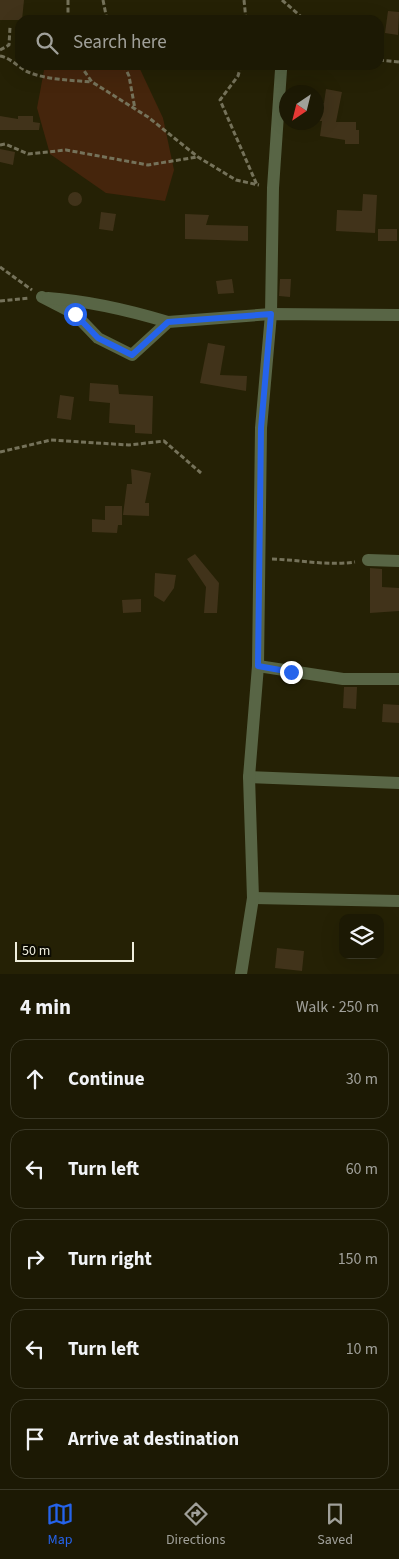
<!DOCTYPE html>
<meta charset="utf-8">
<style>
body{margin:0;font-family:"Source Sans 3",sans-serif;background:#25220e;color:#f1f3f6}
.controls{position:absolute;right:15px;bottom:15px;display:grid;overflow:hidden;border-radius:10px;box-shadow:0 5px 20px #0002}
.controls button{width:45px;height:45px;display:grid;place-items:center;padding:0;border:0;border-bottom:1px solid #3a3826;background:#1c1904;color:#f1f3f6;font:25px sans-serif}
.compass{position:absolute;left:279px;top:85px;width:45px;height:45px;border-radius:50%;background:#1c1904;box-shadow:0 5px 20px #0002;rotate:215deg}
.scale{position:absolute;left:15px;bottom:12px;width:119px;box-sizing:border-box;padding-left:5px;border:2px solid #efeedd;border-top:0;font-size:14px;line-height:18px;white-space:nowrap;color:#efeedd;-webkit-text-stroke:4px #0c0b02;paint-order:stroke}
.stop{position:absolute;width:15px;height:15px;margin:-11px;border:4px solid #2563eb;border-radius:50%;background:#fff}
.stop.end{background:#2563eb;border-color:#fff;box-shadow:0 1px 5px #0008}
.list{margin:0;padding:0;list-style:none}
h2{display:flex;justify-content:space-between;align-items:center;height:65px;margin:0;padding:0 20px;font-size:21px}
h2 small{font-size:16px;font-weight:400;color:#a0a09a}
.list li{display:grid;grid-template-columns:32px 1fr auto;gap:15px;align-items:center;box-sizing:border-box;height:80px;margin:0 10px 10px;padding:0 10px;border:1px solid #3a3826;border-radius:15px}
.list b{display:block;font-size:19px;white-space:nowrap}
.list em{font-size:16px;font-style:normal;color:#a0a09a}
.icon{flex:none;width:28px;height:28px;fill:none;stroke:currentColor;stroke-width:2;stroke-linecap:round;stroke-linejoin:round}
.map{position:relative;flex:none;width:399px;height:974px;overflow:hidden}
.search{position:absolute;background:#1c1904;box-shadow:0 5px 20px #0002;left:15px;right:15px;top:15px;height:55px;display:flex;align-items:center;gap:12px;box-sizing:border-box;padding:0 18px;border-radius:15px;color:#a0a09a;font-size:19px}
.sheet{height:515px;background:#1c1904}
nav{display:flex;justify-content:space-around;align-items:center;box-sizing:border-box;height:70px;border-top:1px solid #3a3826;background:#1c1904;font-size:14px;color:#a0a09a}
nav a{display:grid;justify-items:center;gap:2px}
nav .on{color:#2563eb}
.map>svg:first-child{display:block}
.green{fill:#45250c}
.building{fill:#41331a}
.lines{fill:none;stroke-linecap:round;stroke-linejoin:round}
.path{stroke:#75725a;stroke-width:3;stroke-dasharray:5 2.5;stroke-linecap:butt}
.minor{stroke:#586545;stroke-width:12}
.route{stroke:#2563eb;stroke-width:6}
</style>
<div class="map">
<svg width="399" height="974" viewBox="0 0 399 974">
<rect width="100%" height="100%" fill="#252105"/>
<path class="green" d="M45,65L139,67L163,118L174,170L165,201L106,193L50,154L37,108Z"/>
<g class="building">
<path d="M0,0H24L22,20H0Z"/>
<path d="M388,11L399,12L398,35L385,33Z"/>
<path d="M326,89L342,92L336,122H356V130H359V144H345V140L320,136L322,121H316V104L324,103Z"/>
<path d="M0,116L18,119V116H33V122L40,123L39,130H0Z"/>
<path d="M0,149L15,152L13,165L0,162Z"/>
<circle cx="75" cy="199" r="7"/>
<path d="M363,194L377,195L375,233L336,231L337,210L362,211Z"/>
<path d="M101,212L116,214L113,231L99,229Z"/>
<path d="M185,214L209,215L206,225L248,226V241L185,239Z"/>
<rect x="378" y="229" width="19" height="12"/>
<path d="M232,279L234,293L218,294L216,281Z"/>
<path d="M280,279H291L290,297L279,296Z"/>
<path d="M208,343L225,346L220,375L247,376L246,391L200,383Z"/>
<path d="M90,383L118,385L119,394L153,396L152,434L135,433V425L109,423L110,403L89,401Z"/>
<path d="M60,395L74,397L71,420L57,418Z"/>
<path d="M131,469L151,473L145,503H149V516L123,515L127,484H132Z"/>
<path d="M105,506H122V525H118L117,533L92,532V519L105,520Z"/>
<path d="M195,554L219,583L217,613H204L206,587L187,559Z"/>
<path d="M370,568L382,569V587L399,588V611L370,613Z"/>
<path d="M155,573L176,575L174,588L164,602L154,596Z"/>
<path d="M141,599V612L123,613L122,600Z"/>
<path d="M344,687H357L356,709L343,708Z"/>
<path d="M383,704L399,705V723L382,722Z"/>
<path d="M277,948L304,951L302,971L275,968Z"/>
</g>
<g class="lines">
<g class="path">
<path d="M68,0V20"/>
<path d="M103,0L107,20"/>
<path d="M244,0L246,20"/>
<path d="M282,0L305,20"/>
<path d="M0,50L9,45L10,27"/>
<path d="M0,56C11,58 18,67 28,72C47,80 71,80 91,82"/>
<path d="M379,60L399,62"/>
<path d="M80,65L92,82L148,117L198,157L236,180L259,185"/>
<path d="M124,65L129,76L135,109"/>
<path d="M241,65L238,76L220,100L257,185"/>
<path d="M0,145L5,144L28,154L66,150L148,165L197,157"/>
<path d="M0,267L32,290"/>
<path d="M0,301L29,298"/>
<path d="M0,452L51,440L129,445L164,441L201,473"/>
<path d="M272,559C300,560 328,566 355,562"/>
</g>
<g class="minor">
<path d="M42,297L75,314L98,338L132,355L168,322L271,314L399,315"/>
<path d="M48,298C90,301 128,310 168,322"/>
<path d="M368,560L399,561"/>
<path d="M258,666L343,679H399"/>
<path d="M249,777L399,783"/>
<path d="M253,898L399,901"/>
<path d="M241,974L253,898L249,777L258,666L261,428L271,314L273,188L281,70"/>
</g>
</g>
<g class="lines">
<path class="route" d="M75,314L98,338L132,355L168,322L271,314L261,428L258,666L291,672"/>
</g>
</svg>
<div class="controls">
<button><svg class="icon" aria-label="layers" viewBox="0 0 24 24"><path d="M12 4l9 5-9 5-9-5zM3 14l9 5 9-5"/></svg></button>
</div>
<svg class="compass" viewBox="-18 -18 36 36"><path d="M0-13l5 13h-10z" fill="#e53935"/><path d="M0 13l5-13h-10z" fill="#a0a09a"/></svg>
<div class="scale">50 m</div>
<div class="stop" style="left:75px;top:314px"></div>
<div class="stop end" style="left:291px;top:672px"></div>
<div class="search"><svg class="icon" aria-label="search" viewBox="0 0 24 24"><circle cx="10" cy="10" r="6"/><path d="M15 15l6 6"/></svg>Search here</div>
</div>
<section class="sheet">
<h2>4 min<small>Walk · 250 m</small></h2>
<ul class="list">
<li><svg class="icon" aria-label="ahead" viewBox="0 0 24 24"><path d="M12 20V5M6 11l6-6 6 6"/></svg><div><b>Continue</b></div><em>30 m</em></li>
<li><svg class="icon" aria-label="left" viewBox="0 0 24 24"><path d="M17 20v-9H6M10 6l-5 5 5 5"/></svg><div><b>Turn left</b></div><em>60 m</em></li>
<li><svg class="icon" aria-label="right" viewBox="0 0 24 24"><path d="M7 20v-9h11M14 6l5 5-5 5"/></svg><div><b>Turn right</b></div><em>150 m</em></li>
<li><svg class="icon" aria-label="left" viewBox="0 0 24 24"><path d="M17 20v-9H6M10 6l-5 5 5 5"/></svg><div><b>Turn left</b></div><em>10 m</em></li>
<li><svg class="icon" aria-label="arrive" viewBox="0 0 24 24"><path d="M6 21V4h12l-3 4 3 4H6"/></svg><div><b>Arrive at destination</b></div></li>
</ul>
</section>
<nav>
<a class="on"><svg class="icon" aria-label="map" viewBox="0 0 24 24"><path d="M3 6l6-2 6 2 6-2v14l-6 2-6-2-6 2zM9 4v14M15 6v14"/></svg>Map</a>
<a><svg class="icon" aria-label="directions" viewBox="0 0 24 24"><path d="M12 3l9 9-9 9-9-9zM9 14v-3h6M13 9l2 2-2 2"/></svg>Directions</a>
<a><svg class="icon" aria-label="saved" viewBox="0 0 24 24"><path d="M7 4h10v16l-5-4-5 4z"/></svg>Saved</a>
</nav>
